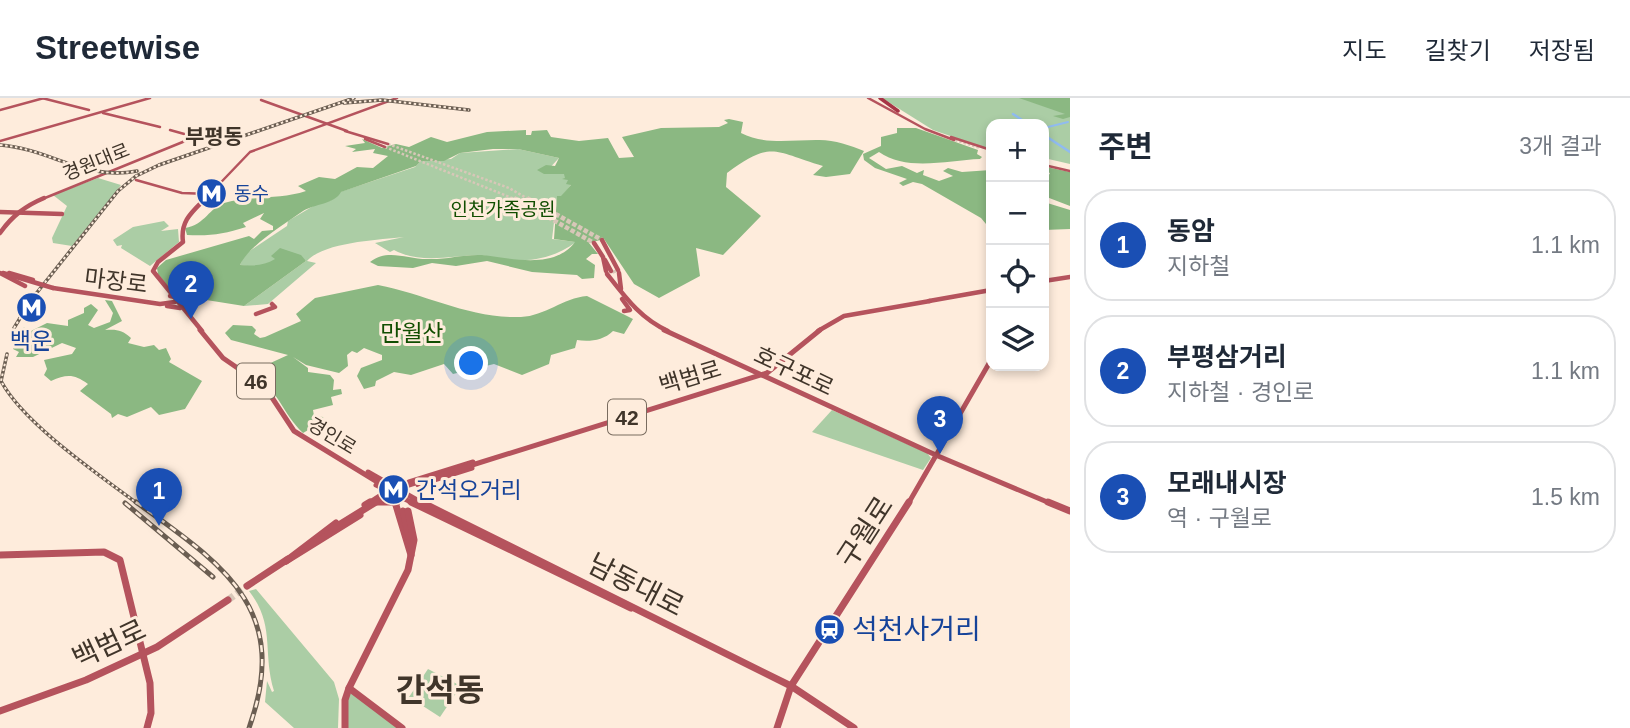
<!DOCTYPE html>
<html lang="ko">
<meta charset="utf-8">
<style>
body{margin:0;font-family:Helvetica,"Noto Sans KR",sans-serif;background:#f6f6f7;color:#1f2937}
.controls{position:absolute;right:21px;top:21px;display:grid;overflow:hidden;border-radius:14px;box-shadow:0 4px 10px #0003}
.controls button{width:63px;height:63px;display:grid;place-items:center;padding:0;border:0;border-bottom:2px solid #e0e1e3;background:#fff;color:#1f2937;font:35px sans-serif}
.you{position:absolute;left:472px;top:266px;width:24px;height:24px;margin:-18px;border:5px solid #fff;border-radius:50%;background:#1a73e8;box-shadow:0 0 0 10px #1a73e833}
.badge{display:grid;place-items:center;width:46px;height:46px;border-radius:50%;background:#0f766e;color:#fff;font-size:23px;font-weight:700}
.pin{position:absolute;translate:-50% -58px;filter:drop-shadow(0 2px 4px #0008)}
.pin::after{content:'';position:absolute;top:37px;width:24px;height:21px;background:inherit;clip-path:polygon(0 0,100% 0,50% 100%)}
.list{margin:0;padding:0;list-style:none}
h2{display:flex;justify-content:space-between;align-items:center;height:91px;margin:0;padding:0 28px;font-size:30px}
h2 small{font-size:23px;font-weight:400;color:#747a83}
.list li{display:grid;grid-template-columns:46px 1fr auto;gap:21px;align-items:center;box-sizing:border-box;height:112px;margin:0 14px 14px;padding:0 14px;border:2px solid #e0e1e3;border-radius:28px}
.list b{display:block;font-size:26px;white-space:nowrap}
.list p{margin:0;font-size:23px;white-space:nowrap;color:#747a83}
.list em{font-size:23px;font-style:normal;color:#747a83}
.icon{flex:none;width:38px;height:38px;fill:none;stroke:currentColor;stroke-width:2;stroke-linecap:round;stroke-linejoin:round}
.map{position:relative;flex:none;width:1070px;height:630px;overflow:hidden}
header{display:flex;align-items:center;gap:42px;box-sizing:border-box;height:98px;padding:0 35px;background:#fff;border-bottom:2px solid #e0e1e3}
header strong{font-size:33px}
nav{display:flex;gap:38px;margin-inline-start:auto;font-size:24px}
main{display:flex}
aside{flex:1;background:#fff}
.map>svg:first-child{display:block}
.green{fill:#abcda5}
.forest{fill:#8bb882}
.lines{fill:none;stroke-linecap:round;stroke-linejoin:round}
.stream{stroke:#90bbf0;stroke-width:2}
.river{stroke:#90bbf0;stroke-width:2.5}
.major-tunnel-far2{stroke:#d8c7b8;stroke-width:2.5;stroke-dasharray:2.5 2;stroke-linecap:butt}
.major-tunnel-far1{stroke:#d8c7b8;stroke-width:4.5;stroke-dasharray:4.5 2;stroke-linecap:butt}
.major-tunnel{stroke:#d8c7b8;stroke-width:7;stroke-dasharray:7 3.5;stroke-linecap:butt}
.major-far3{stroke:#b5535d;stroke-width:2.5}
.major-far2{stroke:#b5535d;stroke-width:4.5}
.major-far1{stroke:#b5535d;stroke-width:5}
.major{stroke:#b5535d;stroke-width:7}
.highway{stroke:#a63445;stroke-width:3.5}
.rail-far1-casing{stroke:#6b5e52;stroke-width:3.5}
.rail-casing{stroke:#6b5e52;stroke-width:5}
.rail-far1{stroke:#feecdc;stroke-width:2;stroke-dasharray:2.5;stroke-linecap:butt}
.rail{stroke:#feecdc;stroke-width:2.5;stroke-dasharray:7;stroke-linecap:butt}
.major-bridge-far2{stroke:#b5535d;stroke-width:4.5}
.major-bridge-far1{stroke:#b5535d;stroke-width:5}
.major-bridge{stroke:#b5535d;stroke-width:7}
.labels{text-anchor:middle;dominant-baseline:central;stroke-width:6;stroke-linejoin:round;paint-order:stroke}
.far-street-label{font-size:19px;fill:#40352a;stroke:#feecdc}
.far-transit-label{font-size:19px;fill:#164399;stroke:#feecdc;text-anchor:start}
.far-park-label{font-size:19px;fill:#114e01;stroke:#feecdc}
.far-quarter-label{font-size:21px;font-weight:bold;fill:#40352a;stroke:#feecdc}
.shield{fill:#feecdc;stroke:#796c5f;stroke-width:2}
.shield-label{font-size:21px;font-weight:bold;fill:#40352a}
.street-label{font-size:23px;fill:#40352a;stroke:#feecdc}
.park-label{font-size:23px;fill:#114e01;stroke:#feecdc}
.transit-label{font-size:23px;fill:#164399;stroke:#feecdc}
.near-street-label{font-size:28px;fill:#40352a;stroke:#feecdc}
.near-transit-label{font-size:28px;fill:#164399;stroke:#feecdc;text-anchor:start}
.near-quarter-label{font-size:32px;font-weight:bold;fill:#40352a;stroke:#feecdc}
</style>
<header>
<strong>Streetwise</strong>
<nav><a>지도</a><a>길찾기</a><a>저장됨</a></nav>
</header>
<main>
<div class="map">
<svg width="1070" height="630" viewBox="0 0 1070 630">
<rect width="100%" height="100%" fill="#feecdc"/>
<g class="green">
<path d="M882,0H1070V66L1044,60V26H991V52L933,32Z"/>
<path d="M518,51L559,60L544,76H565L571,87L561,99H557L552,141L576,144C555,160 531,164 505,162C496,161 487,157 478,157C450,158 420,166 394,152L390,154L375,145L404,139C378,142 324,144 307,163L316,165L268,206L244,208L306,163L296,157L255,169L240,167L245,156L287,128L288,123L320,104L330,103L340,94L415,69L421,63L451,61L460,55Z"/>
<path d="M98,80L121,87L72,148L53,145L52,140L67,108L53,97Z"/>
<path d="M164,123L169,128L161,133L178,131L179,144L150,168L121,150L122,147L117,148L113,142L133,129Z"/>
<path d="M832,312L927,355L931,360L923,372L812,334Z"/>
<path d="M256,491L334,584L339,601L338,630H294L265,604L267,583L272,594L274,593C262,554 276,528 249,493Z"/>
<path d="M428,571L461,588L440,619L409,599Z"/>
<path d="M353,595L402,630H345L348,597Z"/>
</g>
<g class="forest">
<path d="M1019,0H1070V19L1063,21L1053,18L1065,16Z"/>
<path d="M729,21L743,24L741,35C764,47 791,42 816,42C832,41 850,47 864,53L850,76L826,79L813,77L823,68C773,53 772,42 727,75L726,89L761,118L723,157L696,150L700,178L659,200L634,186L604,141L589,145L598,156H592L586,161L595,167L594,180L582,181L577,177L532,174L487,163L456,168L432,165L413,170L378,168L370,164C387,150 407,161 427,161C445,162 464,156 482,157C511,160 554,172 575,144L554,141L557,98H561L571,87L566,86L568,82L562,81L565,80L564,76H544L537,72L546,67L555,68L559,60L518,51H493L460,55L444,63H421L416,68L341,94C335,106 314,106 303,113C285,126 249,147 240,167C251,168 264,168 275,161L271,158L280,150L301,157L306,163L244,208L175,197L158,176L157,170L166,162L249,138L254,141L262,133L273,132V128L260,121L264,115L243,125L246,129C224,136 212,138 187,137L185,130C205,127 210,109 224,105C251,97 279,102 306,93L298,88L319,79L335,81L357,69L373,70L388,58L373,55L375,51L352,54L356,51L345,48L365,45L362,41L382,50L396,46L409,49L431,39L447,44L487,34L526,32V37H531L532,33L547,32L551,39L579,43L608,40L619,60L634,59L622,39L661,30L719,29L728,25L724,22Z"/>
<path d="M897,30H916L978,52L977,56L982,59L980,61C949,62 907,74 879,54L869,60L886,71L902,68L917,75L924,72L923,77L939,83L953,78L943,73L948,70L962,74L991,72V132L981,120L922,86L913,84L903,88L899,85L907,81L875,70L864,62L863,56L881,48V39L897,35Z"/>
<path d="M1046,69L1070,74V108L1044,98V78L1050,76Z"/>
<path d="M1044,104L1070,112V131L1044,132Z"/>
<path d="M378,187C426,196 470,221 521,219C545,218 563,200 587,198L633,221L624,236L613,233C603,243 588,244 577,242L575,250L551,257L549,266L522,277L494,266L453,276L444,266L411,277L394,274L376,283L375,288L364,291L357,278L361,270L382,262V257L364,250L357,255L352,253L347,257L348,268L339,275L306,267L293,259L308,270V274L330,277L334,282L333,292L341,291L342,296L331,299L333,307L313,312L314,318L323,319L324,323L303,335C281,314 280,293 251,274L288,257L231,242L225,235L233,227L252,228L256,232L254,236L260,240L265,239L301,223L296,216L315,200Z"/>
<path d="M105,202L112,203L122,223L105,232C117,231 122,232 131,240L128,245L144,249L154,247L159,252L166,250L171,261L169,264L202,283L185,311L159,317L151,309L127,319L118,316L112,320L111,316L80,293L88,286C74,276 67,276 51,283L44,277L47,271L44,262L72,256L76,250L62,245L33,259H16L19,254L13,251L24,229L27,235L47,225L68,228V222L84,215V210L91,206L98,212L88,227L94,230L110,224L113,215Z"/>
</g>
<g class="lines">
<path class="stream" d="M1044,30L1068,24"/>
<g class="river">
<path d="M1013,16L1028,26"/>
<path d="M1044,37L1070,54"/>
</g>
<g class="major-tunnel-far2">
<path d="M955,42L980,50"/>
<path d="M388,46L509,90L530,102"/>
<path d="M385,49L517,102"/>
</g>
<g class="major-tunnel-far1">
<path d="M514,100L594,145"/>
<path d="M527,100L602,142"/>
<path d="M614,172L615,175"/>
</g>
<path class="major-tunnel" d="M228,502L247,488"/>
<g class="major-far3">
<path d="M42,0L89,12"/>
<path d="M868,0L925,31L954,42"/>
<path d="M261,2L347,33"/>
<path d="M0,12L44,0"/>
<path d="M103,15L160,29"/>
<path d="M170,32L195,39"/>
<path d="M216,32L224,29"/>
<path d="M212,33L225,37L206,42L195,39Z"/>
<path d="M345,33L388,46"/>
<path d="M951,39L991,52"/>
<path d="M365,41L385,49"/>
<path d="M0,43L150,0"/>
<path d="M1044,67L1070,73"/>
<path d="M136,82L182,95L209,96"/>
<path d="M40,102L195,39"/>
<path d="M204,102L250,54L397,0"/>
</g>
<g class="major-far2">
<path d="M0,114L62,116"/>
<path d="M0,135C12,118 25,108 44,100"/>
<path d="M602,142L618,172"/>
<path d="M594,145L603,159L606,173"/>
<path d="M605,162L611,173"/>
<path d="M0,175L25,188"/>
<path d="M9,175L33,182"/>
<path d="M619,175L621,191"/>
<path d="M607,176C625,199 641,221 668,233"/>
<path d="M1044,183L1070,179"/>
<path d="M53,190L160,206L175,204"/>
<path d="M170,198L191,202"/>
<path d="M622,201L630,212L624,213"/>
<path d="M929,203L991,192"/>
<path d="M167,208L180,210L194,202"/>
<path d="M256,216L275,209L272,206"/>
<path d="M202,233L153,173L158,164L183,144C180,123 192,114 206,100"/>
<path d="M818,233L844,218L930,203"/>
</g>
<g class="major-far1">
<path d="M200,232L223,260L265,289L294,333L379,385"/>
<path d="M664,232L938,358L1052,406"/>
<path d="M469,368L767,275L820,232"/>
<path d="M368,374L424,406"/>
<path d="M409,384L473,364"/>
<path d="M387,385H405"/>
<path d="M376,387L415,406"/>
<path d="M418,387L472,370"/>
<path d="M393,397L396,406"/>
<path d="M377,404H397"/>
<path d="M367,406L387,393"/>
<path d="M908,406L991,262"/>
</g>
<g class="major">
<path d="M377,404H397"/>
<path d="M395,404L411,457"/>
<path d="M411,404L631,510"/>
<path d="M421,404L791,588L854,630"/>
<path d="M1048,404L1070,413"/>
<path d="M365,407L370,404"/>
<path d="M403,413L411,447"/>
<path d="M0,457L104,454L120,462L150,585L151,615L147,630"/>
<path d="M286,463L336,425"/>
<path d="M286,463L360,417"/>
<path d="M247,488L288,461"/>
<path d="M349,590L402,630"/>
<path d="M0,613L86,582L157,549L228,502"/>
<path d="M345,630V602L349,590L408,472L414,442L408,413"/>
<path d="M777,630L791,588L909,404"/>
</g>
<path class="highway" d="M880,0L898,13"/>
<defs>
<g id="rail-far1">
<path d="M344,5L382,2L469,12"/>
<path d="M0,47C51,51 84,83 137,73"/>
<path d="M14,230L31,202L118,93L136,78L159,67L354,0"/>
<path d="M7,256L1,283C24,326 98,376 138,406"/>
</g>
<g id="rail">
<path d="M136,404C223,467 292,510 249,630"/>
<path d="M125,405L213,479"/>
</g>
</defs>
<use href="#rail-far1" class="rail-far1-casing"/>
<use href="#rail" class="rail-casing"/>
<use href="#rail-far1" class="rail-far1"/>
<use href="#rail" class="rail"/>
<path class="major-bridge-far2" d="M3,175L53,190"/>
<path class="major-bridge-far1" d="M373,406L396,391L469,368"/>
<path class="major-bridge" d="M334,430L376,404"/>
</g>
<defs>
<symbol id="metro-disc" viewBox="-11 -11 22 22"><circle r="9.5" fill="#1a4fb4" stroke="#feecdc"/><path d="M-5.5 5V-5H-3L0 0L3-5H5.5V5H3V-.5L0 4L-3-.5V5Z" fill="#fff"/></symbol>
<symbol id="station-disc" viewBox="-11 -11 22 22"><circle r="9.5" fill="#1a4fb4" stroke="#feecdc"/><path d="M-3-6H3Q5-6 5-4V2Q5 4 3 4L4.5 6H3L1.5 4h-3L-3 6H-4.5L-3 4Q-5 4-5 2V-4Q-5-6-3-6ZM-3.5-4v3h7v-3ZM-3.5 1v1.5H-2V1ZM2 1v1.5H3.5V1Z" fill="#fff"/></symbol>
</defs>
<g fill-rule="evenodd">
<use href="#metro-disc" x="194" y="78" width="35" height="35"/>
<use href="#metro-disc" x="14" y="192" width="35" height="35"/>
<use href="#metro-disc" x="376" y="374" width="35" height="35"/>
<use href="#station-disc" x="812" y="514" width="35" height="35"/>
</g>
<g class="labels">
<g class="far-street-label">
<text transform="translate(96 64) rotate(-22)">경원대로</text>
<text transform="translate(332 338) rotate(31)">경인로</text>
</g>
<g class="far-transit-label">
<text x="234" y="95">동수</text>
</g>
<g class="far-park-label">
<text x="503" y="111">인천가족공원</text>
</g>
<g class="far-quarter-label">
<text x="214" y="38">부평동</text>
</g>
<g class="shield">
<rect x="237" y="265.5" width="38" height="35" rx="5"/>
<rect x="608" y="301.5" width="38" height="35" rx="5"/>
</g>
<g class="shield-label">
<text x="256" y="283">46</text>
<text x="627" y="319">42</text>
</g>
<g class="street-label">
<text transform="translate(116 183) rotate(7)">마장로</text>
<text transform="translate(794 273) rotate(25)">호구포로</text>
<text transform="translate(690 279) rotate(-17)">백범로</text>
</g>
<g class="park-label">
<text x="412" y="235">만월산</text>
</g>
<g class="transit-label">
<text x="31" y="243">백운</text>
<text x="416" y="392" text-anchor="start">간석오거리</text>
</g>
<g class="near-street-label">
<text transform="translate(865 434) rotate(-57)">구월로</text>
<text transform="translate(636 487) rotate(27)">남동대로</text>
<text transform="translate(109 546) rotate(-25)">백범로</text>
</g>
<g class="near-transit-label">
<text x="852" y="531">석천사거리</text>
</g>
<g class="near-quarter-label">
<text x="440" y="592">간석동</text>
</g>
</g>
</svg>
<div class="controls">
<button>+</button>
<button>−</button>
<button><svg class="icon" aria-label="locate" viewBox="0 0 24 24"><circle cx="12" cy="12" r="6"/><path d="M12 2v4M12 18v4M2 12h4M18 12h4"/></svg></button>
<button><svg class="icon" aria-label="layers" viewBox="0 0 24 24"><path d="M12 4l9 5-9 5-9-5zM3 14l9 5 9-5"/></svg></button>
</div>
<div class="you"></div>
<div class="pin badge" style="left:159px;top:428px;background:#1a4fb4">1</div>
<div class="pin badge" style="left:191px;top:221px;background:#1a4fb4">2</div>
<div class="pin badge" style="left:940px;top:356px;background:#1a4fb4">3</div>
</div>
<aside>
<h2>주변<small>3개 결과</small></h2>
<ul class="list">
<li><span class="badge" style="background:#1a4fb4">1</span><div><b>동암</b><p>지하철</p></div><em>1.1 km</em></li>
<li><span class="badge" style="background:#1a4fb4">2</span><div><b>부평삼거리</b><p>지하철 · 경인로</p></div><em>1.1 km</em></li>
<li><span class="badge" style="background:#1a4fb4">3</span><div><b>모래내시장</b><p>역 · 구월로</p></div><em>1.5 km</em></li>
</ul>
</aside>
</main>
